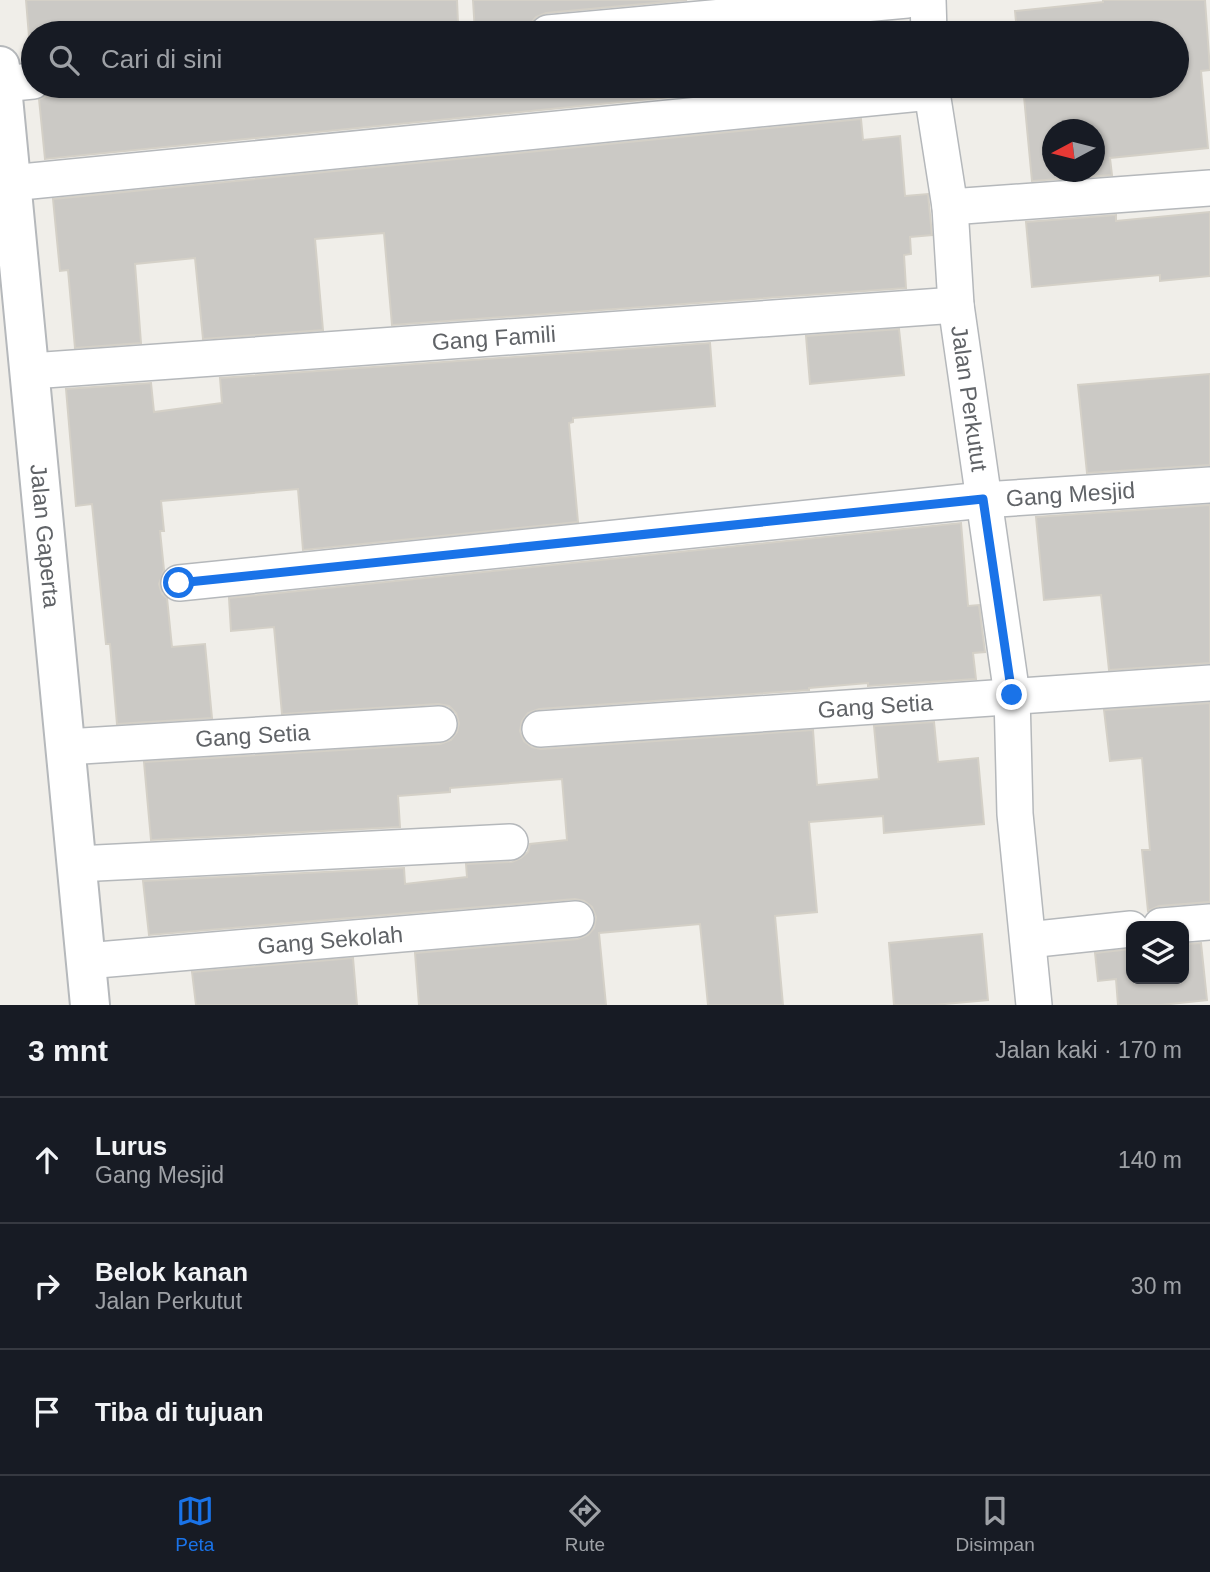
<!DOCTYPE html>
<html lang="id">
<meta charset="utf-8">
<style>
body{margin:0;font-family:Helvetica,sans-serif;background:#242831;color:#f1f3f6}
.controls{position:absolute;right:21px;bottom:21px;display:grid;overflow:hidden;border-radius:14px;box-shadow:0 2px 5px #0004}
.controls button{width:63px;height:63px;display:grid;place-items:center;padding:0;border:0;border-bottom:2px solid #363941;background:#171b24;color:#f1f3f6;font:35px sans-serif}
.compass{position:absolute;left:1042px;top:119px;width:63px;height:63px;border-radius:50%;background:#171b24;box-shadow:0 2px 5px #0004;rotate:263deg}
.stop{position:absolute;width:21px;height:21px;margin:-16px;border:5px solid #1a73e8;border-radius:50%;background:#fff}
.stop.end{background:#1a73e8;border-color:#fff;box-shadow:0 2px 7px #0008}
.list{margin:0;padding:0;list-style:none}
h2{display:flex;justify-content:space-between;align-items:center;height:91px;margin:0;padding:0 28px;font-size:30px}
h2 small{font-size:23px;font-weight:400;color:#9ea1a6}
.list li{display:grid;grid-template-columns:46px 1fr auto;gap:21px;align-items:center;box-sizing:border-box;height:126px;padding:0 28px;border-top:2px solid #363941}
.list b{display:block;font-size:26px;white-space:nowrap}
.list p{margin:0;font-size:23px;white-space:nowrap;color:#9ea1a6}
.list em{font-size:23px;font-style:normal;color:#9ea1a6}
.icon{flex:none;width:38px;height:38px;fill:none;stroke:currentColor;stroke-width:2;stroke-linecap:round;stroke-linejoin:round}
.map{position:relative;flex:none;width:1210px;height:1005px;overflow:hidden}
.search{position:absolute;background:#171b24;box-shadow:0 2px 5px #0004;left:21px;right:21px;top:21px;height:77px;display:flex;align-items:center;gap:18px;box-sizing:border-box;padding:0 24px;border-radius:38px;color:#9ea1a6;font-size:26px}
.sheet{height:469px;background:#171b24}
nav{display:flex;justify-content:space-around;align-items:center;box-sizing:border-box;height:98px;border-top:2px solid #363941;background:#171b24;font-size:19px;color:#9ea1a6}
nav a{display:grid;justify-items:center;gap:4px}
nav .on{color:#1a73e8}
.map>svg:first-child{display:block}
.building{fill:#cbc9c5;stroke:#d4d0c7;stroke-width:2;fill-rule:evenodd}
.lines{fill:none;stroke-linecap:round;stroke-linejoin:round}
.minor-casing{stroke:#b5b8bb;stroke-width:38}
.tertiary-casing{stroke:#b5b8bb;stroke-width:42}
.minor{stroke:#fff;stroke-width:35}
.tertiary{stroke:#fff;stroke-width:38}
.route{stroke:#1a73e8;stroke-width:9}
.labels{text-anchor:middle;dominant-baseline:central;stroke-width:6;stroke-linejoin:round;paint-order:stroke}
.street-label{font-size:23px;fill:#606367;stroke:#fff}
</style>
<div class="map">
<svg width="1210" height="1005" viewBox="0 0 1210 1005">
<rect width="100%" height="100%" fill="#f0eee9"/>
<g class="building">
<path d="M26,0H457L458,23L338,33H33V61H31Z"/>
<path d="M473,0H687L546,13L536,17L530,24L528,33H475Z"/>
<path d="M1103,0H1205L1210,70L1201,71L1208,148L1110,158L1112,175L1032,181L1023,86H1177V33H1017L1015,11L1103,2ZM1053,130H1095V172H1053Z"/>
<path d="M52,86H782L45,159L39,99L45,97Z"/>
<path d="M861,119L863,140L900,136L905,196L928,194L932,235L910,237L911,254L904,255L906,288L392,325L384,233L315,239L323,330L203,339L195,258L135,264L141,343L75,348L68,270L60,271L53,199Z"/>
<path d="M1210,212V276L1160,281V275L1032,287L1026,222L1116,215V221Z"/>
<path d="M899,329L904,375L810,384L806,336Z"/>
<path d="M710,343L715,406L573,418V422L569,423L578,522L303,550L298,489L161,501L164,531H160L164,570L159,584L162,594L167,598L172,647L205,644L212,718L117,724L110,644H106L92,504L76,506L66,389L151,383L154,412L222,403L220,378Z"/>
<path d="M1210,374V465L1087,473L1078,385Z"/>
<path d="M1210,505V663L1109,670L1101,595L1044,600L1036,517Z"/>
<path d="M961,523L968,606L979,605L985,652L973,653L976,679L868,686V683L809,688V690L539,709L528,713L522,721L520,731L524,741L532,747L541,749L813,730L817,785L879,779L874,726L934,722L938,762L978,758L984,824L884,833L883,816L809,822L817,912L775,916L783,1005H708L700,924L599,933L606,1005H419L415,953L578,939L588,935L594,928L596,917L592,907L584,901L575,899L149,935L143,881L404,868L405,884L467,877L466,864L512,862L521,858L528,852L530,844L567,840L562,779L450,788V792L398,796L400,827L151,840L144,762L440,744L451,740L457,732L459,723L456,713L449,706L438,704L282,714L274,627L231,631L229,598Z"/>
<path d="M1210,703V902L1159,906L1148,911L1142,850H1150L1142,758L1110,761L1104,710Z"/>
<path d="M982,934L988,1000L934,1005H894L889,943Z"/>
<path d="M1201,943L1207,1000L1161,1005H1118L1116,979L1098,981L1095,953L1131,949V979H1184V944Z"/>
<path d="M353,958L357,1005H196L192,972Z"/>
</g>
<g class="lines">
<defs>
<g id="minor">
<path d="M928,0L929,33"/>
<path d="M548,33L907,0"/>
<path d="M2,84L33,81"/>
<path id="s1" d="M931,86L950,207L956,305L1012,695L1015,814L1034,1005"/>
<path d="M11,183L931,92"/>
<path d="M950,207L1210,188"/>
<path id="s2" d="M31,371L956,305"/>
<path id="s3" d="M179,583L983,500L1210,485"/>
<path id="s4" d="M540,729L1210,683"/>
<path id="s5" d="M66,747L439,724"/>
<path d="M77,864L510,842"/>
<path d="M1161,926L1210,922"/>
<path d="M1028,940L1131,929"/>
<path id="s6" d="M86,961L576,919"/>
</g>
<g id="tertiary">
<path id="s7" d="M0,66L90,1005"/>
</g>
</defs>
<use href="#minor" class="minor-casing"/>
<use href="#tertiary" class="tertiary-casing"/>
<use href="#minor" class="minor"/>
<use href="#tertiary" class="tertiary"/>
</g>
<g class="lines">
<path class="route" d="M179,583L983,499L1012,695"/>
</g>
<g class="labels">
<g class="street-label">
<text stroke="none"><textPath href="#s2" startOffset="464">Gang Famili</textPath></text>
<text stroke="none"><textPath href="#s1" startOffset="315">Jalan Perkutut</textPath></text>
<text stroke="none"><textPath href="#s3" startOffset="896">Gang Mesjid</textPath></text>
<text stroke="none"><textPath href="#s7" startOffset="472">Jalan Gaperta</textPath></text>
<text stroke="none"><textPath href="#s4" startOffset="336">Gang Setia</textPath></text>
<text stroke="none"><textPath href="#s5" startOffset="187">Gang Setia</textPath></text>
<text stroke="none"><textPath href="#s6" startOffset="245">Gang Sekolah</textPath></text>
</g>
</g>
</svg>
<div class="controls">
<button><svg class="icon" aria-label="layers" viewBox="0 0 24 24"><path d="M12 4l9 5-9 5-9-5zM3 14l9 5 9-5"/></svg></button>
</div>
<svg class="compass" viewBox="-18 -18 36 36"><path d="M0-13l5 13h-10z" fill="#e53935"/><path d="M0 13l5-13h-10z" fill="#9ea1a6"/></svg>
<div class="stop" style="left:179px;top:583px"></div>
<div class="stop end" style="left:1012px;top:695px"></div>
<div class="search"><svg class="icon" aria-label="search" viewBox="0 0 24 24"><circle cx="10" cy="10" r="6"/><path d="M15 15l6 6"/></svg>Cari di sini</div>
</div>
<section class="sheet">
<h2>3 mnt<small>Jalan kaki · 170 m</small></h2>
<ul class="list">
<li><svg class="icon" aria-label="ahead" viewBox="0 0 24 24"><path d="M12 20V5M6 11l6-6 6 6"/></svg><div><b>Lurus</b><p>Gang Mesjid</p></div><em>140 m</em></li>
<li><svg class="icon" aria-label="right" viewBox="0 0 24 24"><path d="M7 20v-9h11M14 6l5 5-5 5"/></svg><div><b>Belok kanan</b><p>Jalan Perkutut</p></div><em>30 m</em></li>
<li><svg class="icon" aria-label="arrive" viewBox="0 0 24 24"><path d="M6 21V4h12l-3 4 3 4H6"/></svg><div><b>Tiba di tujuan</b></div></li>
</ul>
</section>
<nav>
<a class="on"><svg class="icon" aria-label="map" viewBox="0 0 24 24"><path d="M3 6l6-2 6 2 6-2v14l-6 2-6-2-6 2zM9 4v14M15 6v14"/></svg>Peta</a>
<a><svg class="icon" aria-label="directions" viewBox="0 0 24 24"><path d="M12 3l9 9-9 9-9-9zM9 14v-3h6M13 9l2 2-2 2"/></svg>Rute</a>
<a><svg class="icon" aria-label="saved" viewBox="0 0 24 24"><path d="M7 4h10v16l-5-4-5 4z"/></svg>Disimpan</a>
</nav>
